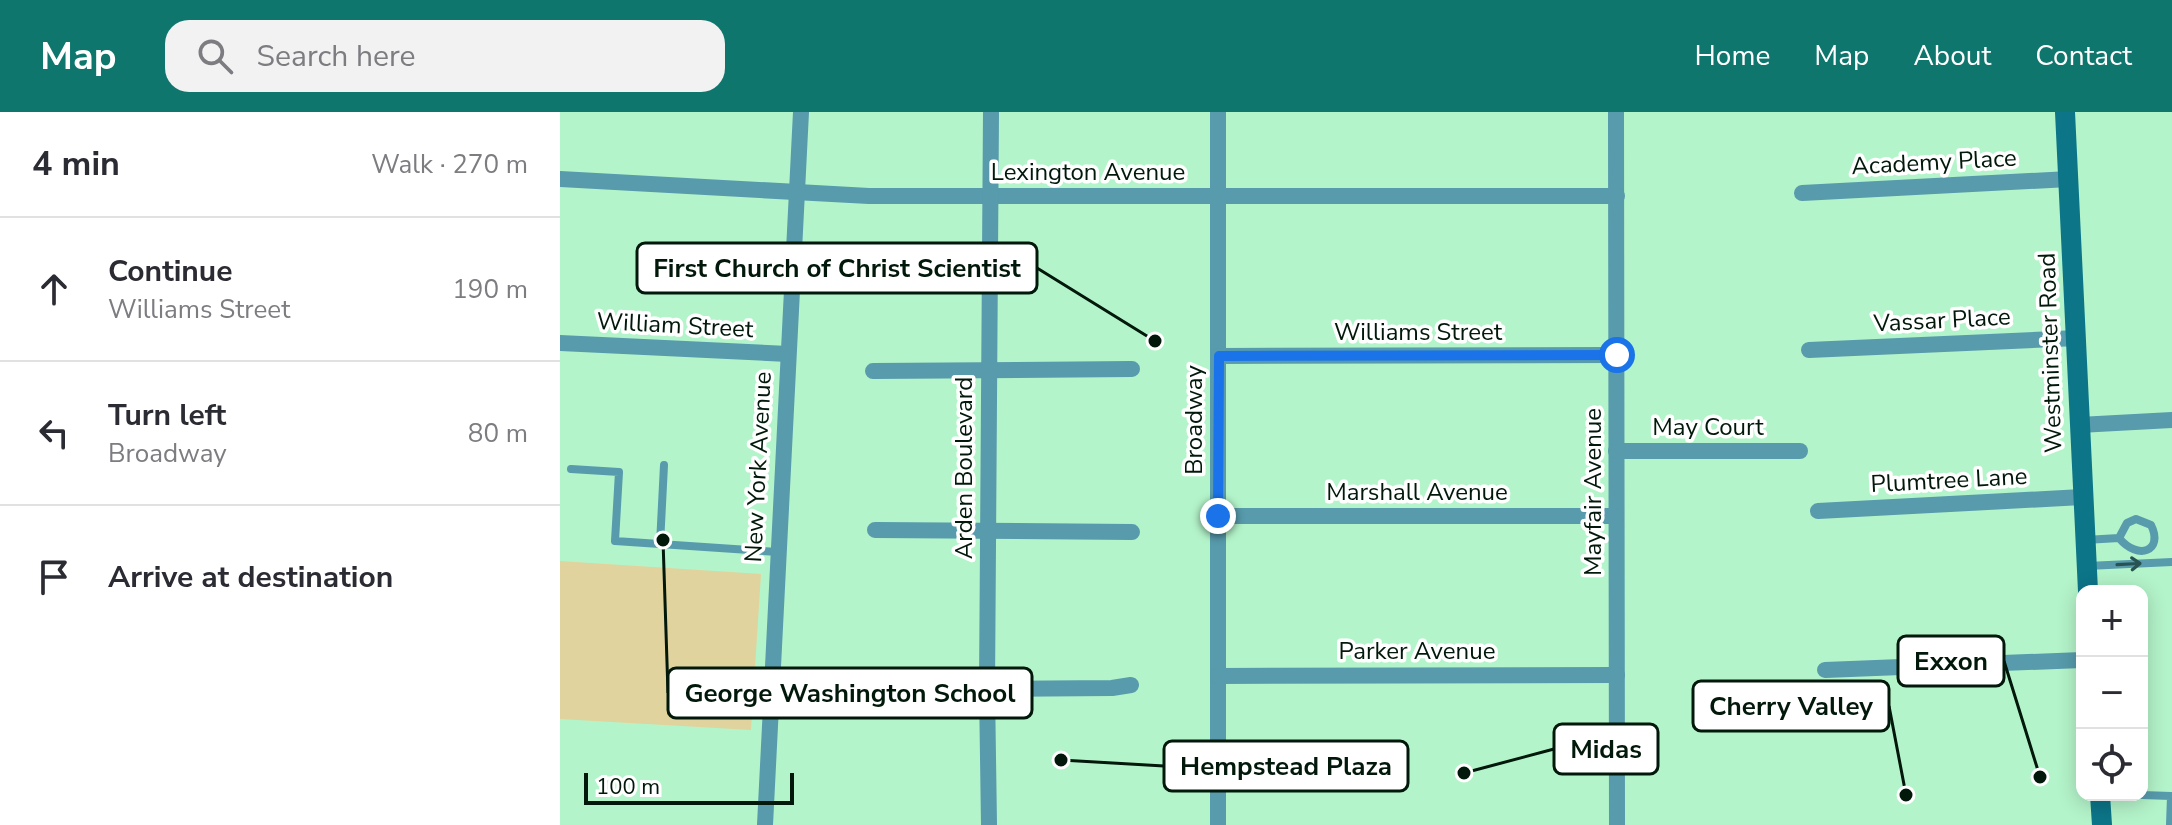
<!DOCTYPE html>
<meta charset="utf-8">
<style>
body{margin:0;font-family:"Nunito Sans",sans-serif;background:#f2f2f3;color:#2b2b33}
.controls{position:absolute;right:24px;bottom:24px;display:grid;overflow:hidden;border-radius:16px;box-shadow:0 4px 20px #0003}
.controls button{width:72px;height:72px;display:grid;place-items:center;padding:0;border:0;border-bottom:2px solid #e1e1e2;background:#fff;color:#2b2b33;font:40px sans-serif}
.scale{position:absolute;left:24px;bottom:20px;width:210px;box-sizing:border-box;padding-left:8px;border:4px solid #01180a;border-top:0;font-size:22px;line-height:28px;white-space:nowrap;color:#01180a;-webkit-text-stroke:6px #fff;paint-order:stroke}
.stop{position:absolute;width:24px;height:24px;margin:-18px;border:6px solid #1a73e8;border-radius:50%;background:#fff}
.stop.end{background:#1a73e8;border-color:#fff;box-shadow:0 2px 8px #0008}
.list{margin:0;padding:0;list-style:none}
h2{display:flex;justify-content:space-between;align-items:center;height:104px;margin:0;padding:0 32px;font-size:34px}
h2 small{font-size:26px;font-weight:400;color:#7c7c81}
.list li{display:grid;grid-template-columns:52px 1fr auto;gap:24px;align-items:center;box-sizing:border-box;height:144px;padding:0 32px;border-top:2px solid #e1e1e2}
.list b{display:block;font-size:30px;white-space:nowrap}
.list p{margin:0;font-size:26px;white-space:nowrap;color:#7c7c81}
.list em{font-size:26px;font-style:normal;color:#7c7c81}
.icon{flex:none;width:44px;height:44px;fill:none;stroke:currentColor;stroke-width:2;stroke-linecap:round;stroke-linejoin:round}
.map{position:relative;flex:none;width:1612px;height:713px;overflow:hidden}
header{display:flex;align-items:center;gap:48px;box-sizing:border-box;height:112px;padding:0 40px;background:#0f766e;color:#fff}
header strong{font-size:38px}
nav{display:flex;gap:44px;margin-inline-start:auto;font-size:28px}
.search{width:560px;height:72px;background:#f2f2f3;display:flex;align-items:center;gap:20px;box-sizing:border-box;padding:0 28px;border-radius:24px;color:#7c7c81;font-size:30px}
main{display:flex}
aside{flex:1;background:#fff}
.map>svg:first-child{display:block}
.green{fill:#e1d39d}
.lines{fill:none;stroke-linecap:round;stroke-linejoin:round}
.lane{stroke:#579bac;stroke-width:8}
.street{stroke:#579bac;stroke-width:16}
.secondary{stroke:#0c7588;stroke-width:20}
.oneway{stroke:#285353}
.route{stroke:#1a73e8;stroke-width:10}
.labels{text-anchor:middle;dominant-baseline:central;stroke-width:7;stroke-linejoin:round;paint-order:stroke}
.street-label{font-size:24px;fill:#01180a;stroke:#fff}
.leader{fill:none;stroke:#01180a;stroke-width:3}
.callout-dot{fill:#01180a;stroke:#fff;stroke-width:3}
.callout{fill:#fff;stroke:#01180a;stroke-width:3}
.callout-label{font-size:26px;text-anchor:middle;font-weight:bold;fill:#01180a}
</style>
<header>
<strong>Map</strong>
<div class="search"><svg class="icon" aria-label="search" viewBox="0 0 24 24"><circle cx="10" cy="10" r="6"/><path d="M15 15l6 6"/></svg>Search here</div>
<nav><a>Home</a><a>Map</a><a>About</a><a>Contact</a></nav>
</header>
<main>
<aside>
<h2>4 min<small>Walk · 270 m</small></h2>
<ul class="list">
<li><svg class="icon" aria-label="ahead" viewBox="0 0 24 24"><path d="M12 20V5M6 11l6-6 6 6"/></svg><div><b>Continue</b><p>Williams Street</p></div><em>190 m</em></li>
<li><svg class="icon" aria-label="left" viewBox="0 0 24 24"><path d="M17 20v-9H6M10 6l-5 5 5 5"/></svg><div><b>Turn left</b><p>Broadway</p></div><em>80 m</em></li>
<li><svg class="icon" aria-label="arrive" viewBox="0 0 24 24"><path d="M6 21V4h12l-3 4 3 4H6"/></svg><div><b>Arrive at destination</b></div></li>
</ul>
</aside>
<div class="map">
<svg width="1612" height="713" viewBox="0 0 1612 713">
<rect width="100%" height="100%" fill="#b4f4ca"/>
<path class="green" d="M0,449L201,462L191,618L0,607Z"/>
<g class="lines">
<g class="lane">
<path d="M11,357L59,360L55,429L218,440"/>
<path d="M1525,428L1559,426L1567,411L1576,407L1591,413C1604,439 1578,449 1559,426"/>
<path d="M100,432L104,353"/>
<path d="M1527,454L1612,450"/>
<path d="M1582,683L1611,684L1610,713"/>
</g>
<g class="street">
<path d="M658,0V713"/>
<path d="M1056,0L1057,713"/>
<path d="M0,67L309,84H1057"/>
<path d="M1242,81L1509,67"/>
<path d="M0,231L228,242"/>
<path d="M1249,238L1517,226"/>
<path d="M659,244L1057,243"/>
<path d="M313,259L572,257"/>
<path d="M1519,313L1612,308"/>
<path d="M1056,339H1240"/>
<path d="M1258,399L1522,385"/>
<path d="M658,404H1056"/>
<path d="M315,418L572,420"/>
<path d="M1265,558L1522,548"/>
<path d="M658,564L1057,563"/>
<path d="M295,578L552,576L571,573"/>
<path d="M205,713L241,0"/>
<path d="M429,713L427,577L431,0"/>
</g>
<g class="secondary">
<path d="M1505,0L1528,479"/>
<path d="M1540,683L1542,713"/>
</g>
</g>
<defs><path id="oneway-shaft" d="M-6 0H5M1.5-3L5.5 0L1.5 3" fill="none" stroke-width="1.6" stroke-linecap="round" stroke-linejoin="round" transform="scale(2)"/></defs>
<use class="oneway" href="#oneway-shaft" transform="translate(1569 452) rotate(-3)"/>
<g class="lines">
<path class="route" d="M658,404L659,244L1057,243"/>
</g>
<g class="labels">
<g class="street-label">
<text transform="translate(1374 50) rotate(-3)">Academy Place</text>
<text x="528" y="60">Lexington Avenue</text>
<text transform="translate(1382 208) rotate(-3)">Vassar Place</text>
<text transform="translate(115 213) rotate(3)">William Street</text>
<text x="858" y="220">Williams Street</text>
<text transform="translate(1490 241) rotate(-92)">Westminster Road</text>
<text transform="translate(634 308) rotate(-90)">Broadway</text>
<text x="1148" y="315">May Court</text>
<text transform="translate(198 355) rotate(-87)">New York Avenue</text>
<text transform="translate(404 356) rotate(-90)">Arden Boulevard</text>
<text transform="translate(1389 368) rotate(-3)">Plumtree Lane</text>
<text x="857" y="380">Marshall Avenue</text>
<text transform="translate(1033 380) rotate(-90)">Mayfair Avenue</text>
<text x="857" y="539">Parker Avenue</text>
</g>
</g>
<path class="leader" d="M595 229L477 156M1480 665L1444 549M103 428L108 581M1346 683L1329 594M904 661L994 637M501 648L604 654"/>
<g class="callout-dot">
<circle cx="595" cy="229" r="8"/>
<circle cx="1480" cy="665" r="8"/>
<circle cx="103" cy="428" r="8"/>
<circle cx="1346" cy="683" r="8"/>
<circle cx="904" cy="661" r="8"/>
<circle cx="501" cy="648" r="8"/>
</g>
<g class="callout">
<rect x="77" y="131" width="400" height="50" rx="8"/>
<rect x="1338" y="524" width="106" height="50" rx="8"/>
<rect x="108" y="556" width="364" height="50" rx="8"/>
<rect x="1133" y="569" width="196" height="50" rx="8"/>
<rect x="994" y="612" width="104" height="50" rx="8"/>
<rect x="604" y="629" width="244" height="50" rx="8"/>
</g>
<g class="callout-label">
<text x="277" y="165">First Church of Christ Scientist</text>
<text x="1391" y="558">Exxon</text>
<text x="290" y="590">George Washington School</text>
<text x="1231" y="603">Cherry Valley</text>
<text x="1046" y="646">Midas</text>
<text x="726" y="663">Hempstead Plaza</text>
</g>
</svg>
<div class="controls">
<button>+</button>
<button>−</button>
<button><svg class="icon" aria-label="locate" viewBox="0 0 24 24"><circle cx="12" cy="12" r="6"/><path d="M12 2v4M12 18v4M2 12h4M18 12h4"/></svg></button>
</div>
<div class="scale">100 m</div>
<div class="stop" style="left:1057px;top:243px"></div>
<div class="stop end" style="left:658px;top:404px"></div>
</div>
</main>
